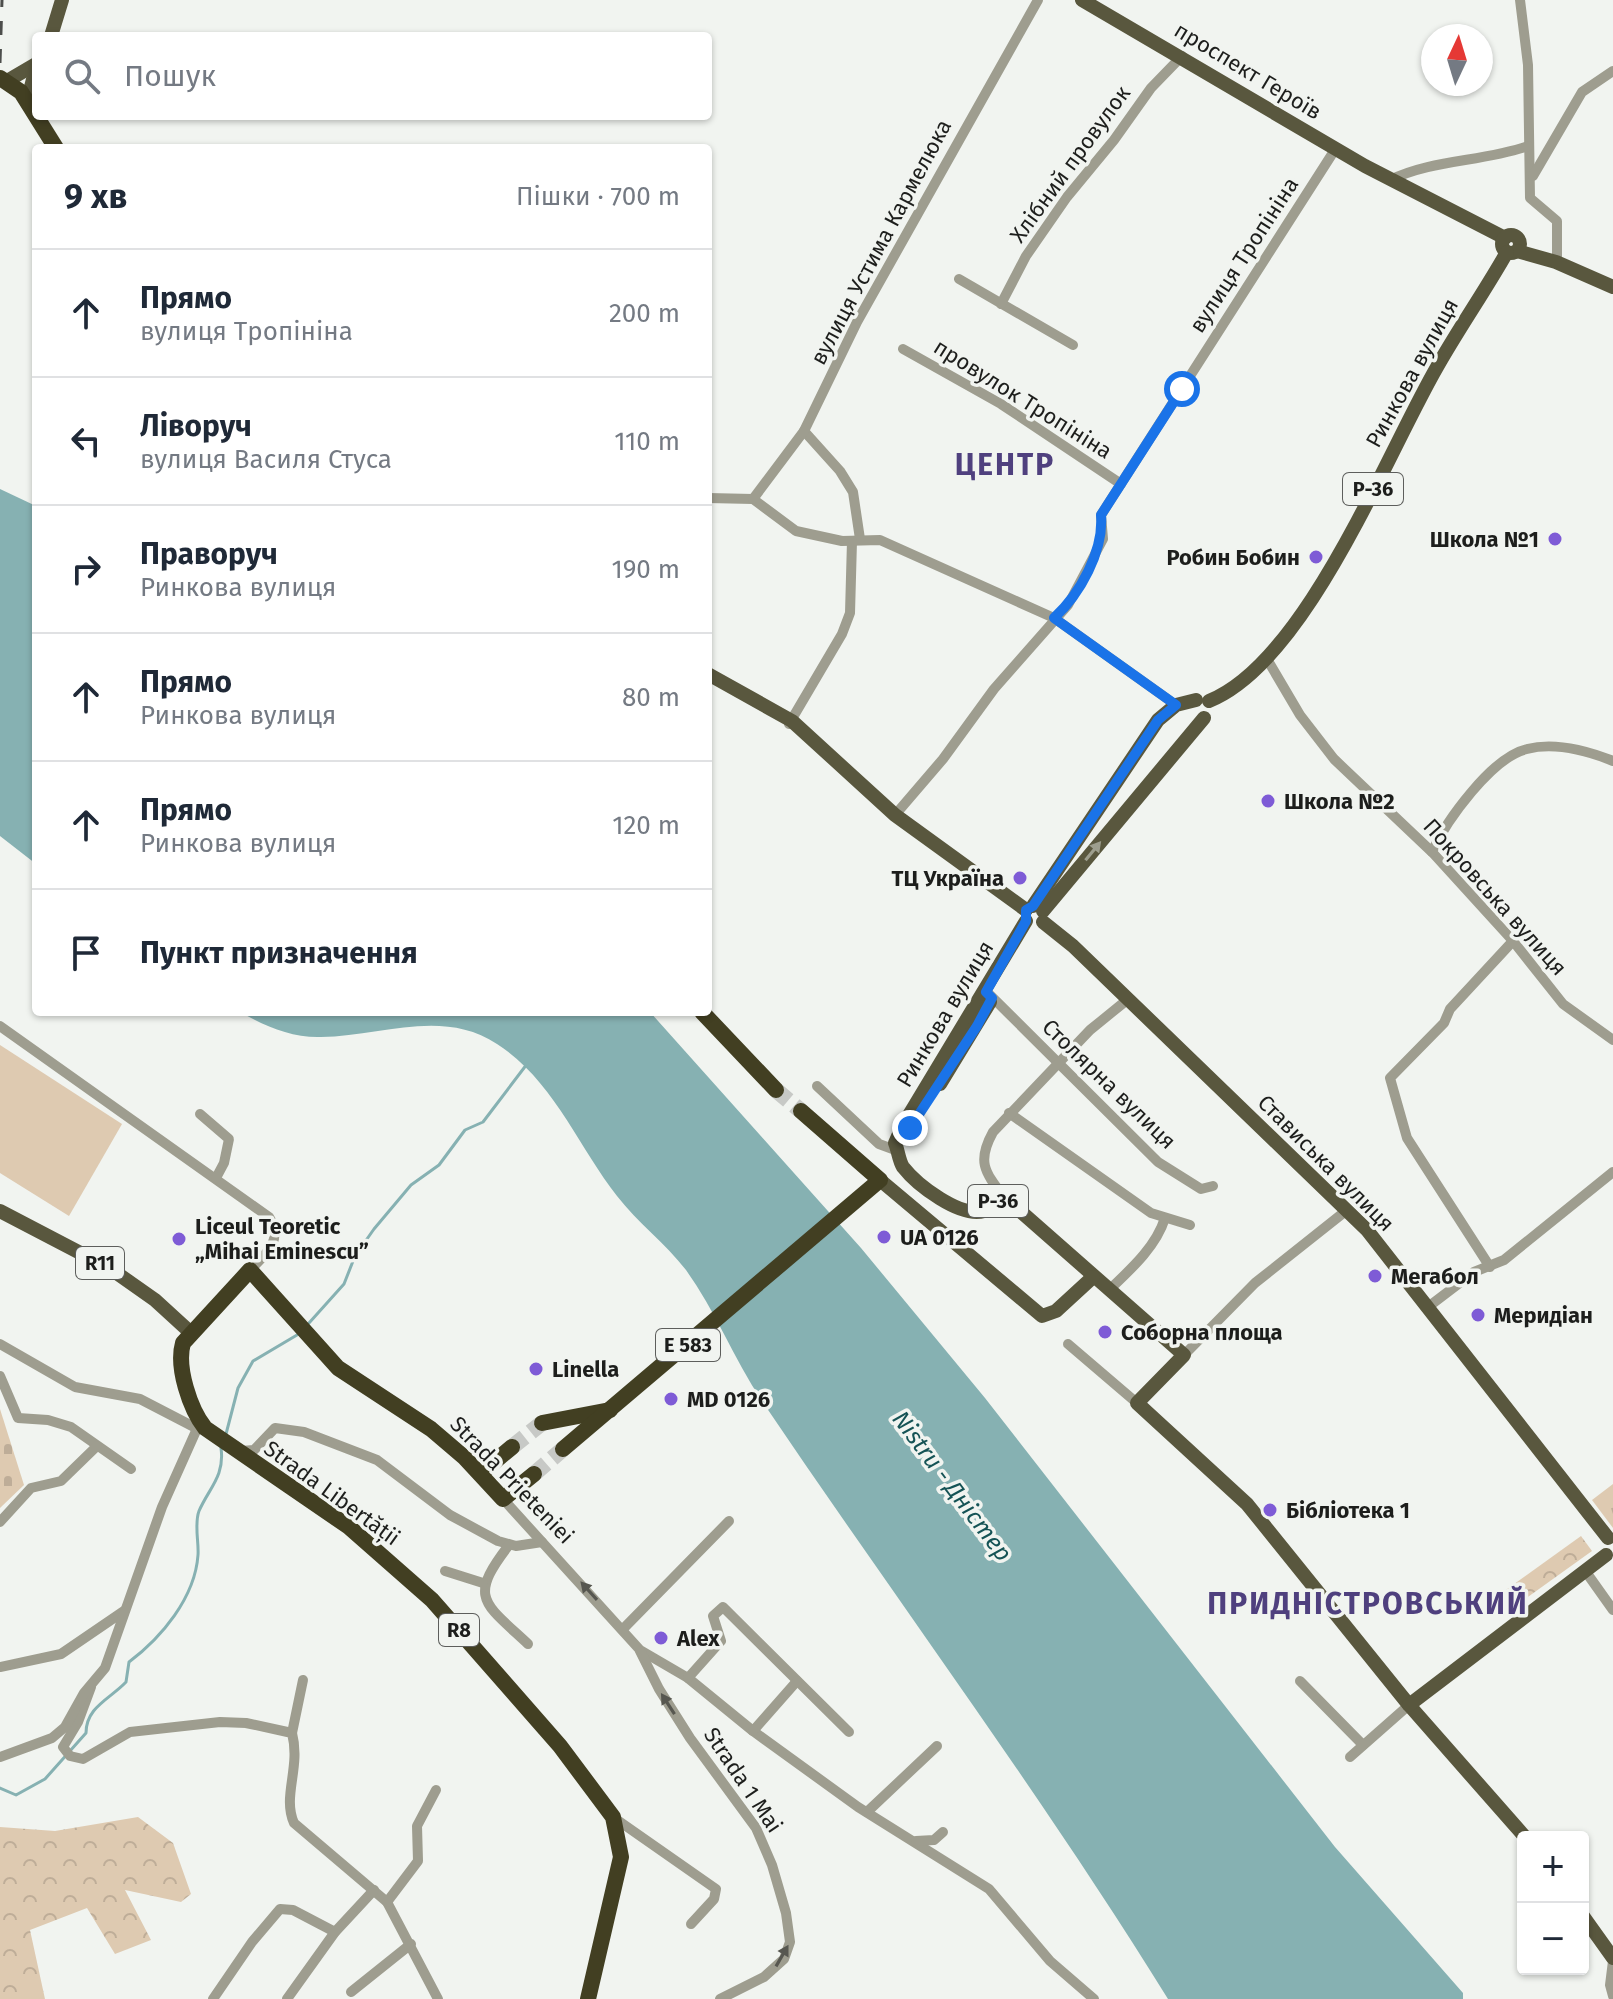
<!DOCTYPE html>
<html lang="uk">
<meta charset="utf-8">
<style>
body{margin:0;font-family:"Fira Sans",sans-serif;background:#f2f2f3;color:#1f2937}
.controls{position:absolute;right:24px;bottom:24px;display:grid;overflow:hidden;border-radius:8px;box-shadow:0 2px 6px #0004}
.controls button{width:72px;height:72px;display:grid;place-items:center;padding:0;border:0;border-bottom:2px solid #e0e1e3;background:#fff;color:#1f2937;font:40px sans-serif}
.compass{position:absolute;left:1421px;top:24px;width:72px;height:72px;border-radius:50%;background:#fff;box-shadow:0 2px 6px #0004;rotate:4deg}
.stop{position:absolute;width:24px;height:24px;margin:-18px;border:6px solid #1a73e8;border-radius:50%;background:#fff}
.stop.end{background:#1a73e8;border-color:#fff;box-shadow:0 2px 8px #0008}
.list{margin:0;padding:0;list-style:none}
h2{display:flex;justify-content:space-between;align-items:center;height:104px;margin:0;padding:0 32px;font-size:34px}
h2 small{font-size:26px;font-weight:400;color:#747a83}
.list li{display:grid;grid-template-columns:52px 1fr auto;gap:24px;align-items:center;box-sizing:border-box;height:128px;padding:0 32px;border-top:2px solid #e0e1e3}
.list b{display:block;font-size:30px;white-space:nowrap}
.list p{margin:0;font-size:26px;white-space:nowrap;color:#747a83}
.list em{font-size:26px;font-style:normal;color:#747a83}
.icon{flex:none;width:44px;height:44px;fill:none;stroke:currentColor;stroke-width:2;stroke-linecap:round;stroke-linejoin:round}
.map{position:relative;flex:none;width:1613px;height:1999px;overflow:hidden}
.search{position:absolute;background:#fff;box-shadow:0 2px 6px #0004;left:32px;top:32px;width:680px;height:88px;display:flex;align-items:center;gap:20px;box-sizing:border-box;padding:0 28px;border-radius:8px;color:#747a83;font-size:30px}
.panel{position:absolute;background:#fff;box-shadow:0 2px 6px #0004;left:32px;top:144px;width:680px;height:872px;border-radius:8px}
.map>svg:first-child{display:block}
.grass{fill:#decab1}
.forest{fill:url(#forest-crowns)}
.cemetery{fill:url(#cemetery-stones)}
.park{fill:url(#park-tufts)}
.water{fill:#86b1b2}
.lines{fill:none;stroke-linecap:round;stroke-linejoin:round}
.stream{stroke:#86b1b2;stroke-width:3}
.highway-tunnel{stroke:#c7c9c6;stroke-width:16;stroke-dasharray:16 8;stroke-linecap:butt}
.minor{stroke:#9e9d8f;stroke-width:10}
.major{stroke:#59573e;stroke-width:14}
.highway{stroke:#423f22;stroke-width:16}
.rail{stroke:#4d4e4c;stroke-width:3;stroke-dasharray:14 14;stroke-linecap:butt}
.oneway{fill:#9d9e8e}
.oneway2{fill:#575750}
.route{stroke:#1a73e8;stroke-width:10}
.poi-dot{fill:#7e5bd6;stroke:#f1f4f0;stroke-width:3}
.labels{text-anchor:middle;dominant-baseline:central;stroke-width:7;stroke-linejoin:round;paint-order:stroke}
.shield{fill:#f1f4f0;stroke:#5d5e5c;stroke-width:2}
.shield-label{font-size:20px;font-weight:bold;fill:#1d1e1c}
.street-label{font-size:22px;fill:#1d1e1c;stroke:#f1f4f0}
.poi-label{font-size:22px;font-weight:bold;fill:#1d1e1c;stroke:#f1f4f0;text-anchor:start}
.water-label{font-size:24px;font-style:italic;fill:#155355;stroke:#f1f4f0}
.district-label{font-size:30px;font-weight:bold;letter-spacing:2px;fill:#4f407e;stroke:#f1f4f0}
</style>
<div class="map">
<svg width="1613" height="1999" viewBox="0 0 1613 1999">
<defs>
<pattern id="forest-crowns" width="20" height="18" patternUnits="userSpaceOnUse" patternTransform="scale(2)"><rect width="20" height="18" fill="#decab1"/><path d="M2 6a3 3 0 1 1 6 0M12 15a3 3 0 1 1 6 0" fill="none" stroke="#bead98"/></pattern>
<pattern id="cemetery-stones" width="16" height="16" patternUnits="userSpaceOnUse" patternTransform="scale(2)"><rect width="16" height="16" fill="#decab1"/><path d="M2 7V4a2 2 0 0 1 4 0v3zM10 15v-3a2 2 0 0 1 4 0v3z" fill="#bead98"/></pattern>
<pattern id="park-tufts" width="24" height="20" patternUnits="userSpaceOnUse" patternTransform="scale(2)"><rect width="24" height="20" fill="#decab1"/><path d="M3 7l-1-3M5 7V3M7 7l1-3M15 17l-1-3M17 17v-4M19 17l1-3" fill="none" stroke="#bead98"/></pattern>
</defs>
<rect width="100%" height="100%" fill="#f1f4f0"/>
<path class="grass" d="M0,1045L122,1124L69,1216L0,1173Z"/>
<g class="forest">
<path d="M1581,1536L1592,1551L1507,1612L1496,1597Z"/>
<path d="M138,1817L173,1843L191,1894L181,1902L125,1890L151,1940L115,1954L87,1908L30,1930L45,1999H0V1827L55,1831Z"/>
</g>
<path class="cemetery" d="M0,1409L24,1485L0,1508Z"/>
<path class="park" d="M1613,1484V1528L1592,1500Z"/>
<g class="water">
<path d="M0,489L36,506V864L0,836Z"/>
<path d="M240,1012H650L861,1248L985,1398L1335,1847L1463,1993V1999H1168C1041,1794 897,1601 762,1401C734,1359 715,1310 686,1270C665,1243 638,1223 617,1196C578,1146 553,1080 497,1044C443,1008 381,1036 321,1037C292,1038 265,1026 240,1012Z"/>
</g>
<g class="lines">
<g class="stream">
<path d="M309,1323L344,1284L355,1256L374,1229L411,1185L439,1165L465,1130L483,1122L527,1064"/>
<path d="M226,1434L238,1388L253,1361L297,1335"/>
<path d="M0,1788L16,1795L45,1779L86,1733C86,1707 110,1699 126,1682L129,1662C161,1638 195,1598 198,1555C199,1542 194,1524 199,1511C209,1488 225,1476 221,1448"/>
</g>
<g class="highway-tunnel">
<path d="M776,1090L801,1111"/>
<path d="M512,1447L542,1423"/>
<path d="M534,1474L563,1449"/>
</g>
<g class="minor">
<path d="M1520,0L1528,65L1530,198L1557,221V256"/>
<path d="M1533,176L1582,92L1613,71"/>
<path d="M1390,180C1433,159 1482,162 1528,146"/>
<path d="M959,279L1073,345"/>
<path d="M1001,304L1026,256L1067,197L1114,140L1151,88L1182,56"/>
<path d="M903,349L1001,404L1121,484"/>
<path d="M804,431L840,471L853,492L860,539"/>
<path d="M708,498L753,499L796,531L842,541L880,540L1054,618L1176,705"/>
<path d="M753,499L804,431L857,322L1038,0"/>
<path d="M1267,659L1300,715L1334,759L1432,852L1513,941L1563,1004L1613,1040"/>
<path d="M789,724L842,634L850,613L852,541"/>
<path d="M895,815L943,759L994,689L1068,605L1103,539L1101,515L1336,148"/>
<path d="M1432,852C1446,821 1492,757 1527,749C1554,742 1588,751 1613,761"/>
<path d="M988,993L1158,1162L1201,1189L1213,1186"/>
<path d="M0,1026L269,1217C284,1240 266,1254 250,1270"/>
<path d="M817,1086L879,1144L898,1151"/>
<path d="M1009,1113L1151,1213L1190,1225"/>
<path d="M200,1114L229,1139L224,1163L216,1178"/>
<path d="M1003,1196C984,1171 977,1161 993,1132L1090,1030L1127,1000"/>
<path d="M1490,1267L1407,1138L1390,1078L1444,1023L1450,1009L1513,941"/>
<path d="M1109,1290C1130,1270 1156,1247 1165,1218"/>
<path d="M1428,1307L1474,1272L1504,1260L1613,1172"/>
<path d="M0,1344L75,1387L140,1399L196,1428"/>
<path d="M1068,1344L1137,1403"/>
<path d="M1184,1355L1255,1283L1347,1210"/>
<path d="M0,1376L18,1418L48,1420L71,1427L131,1469"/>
<path d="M241,1451L254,1450L275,1428L304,1432L377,1460L450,1515L498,1541L516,1546L542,1542"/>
<path d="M503,1499L640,1650L688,1678L753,1731L858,1807L989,1889L1050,1961L1094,1999"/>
<path d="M0,1522L31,1488L61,1481L97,1446"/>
<path d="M509,1545C468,1598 483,1602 528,1644"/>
<path d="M445,1571L483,1583"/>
<path d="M1586,1572L1613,1610"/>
<path d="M623,1629L729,1521"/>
<path d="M640,1651L659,1689L690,1738L756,1828L772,1865L786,1913L790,1942L784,1959L764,1977L720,1999"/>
<path d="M0,1667L61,1654L124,1611"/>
<path d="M688,1678L721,1641L713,1616L723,1607L849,1732"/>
<path d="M1300,1681L1363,1745"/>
<path d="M91,1687L78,1722L63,1747L70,1756L83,1759L130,1732L220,1722L246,1723L292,1733C301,1768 282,1796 294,1823L387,1902L438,1999"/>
<path d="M753,1731L797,1681"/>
<path d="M292,1733L303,1680"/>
<path d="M0,1757L52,1738L65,1727L84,1693L105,1668L162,1507L200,1422"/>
<path d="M1350,1757L1409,1705"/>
<path d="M867,1812L937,1746"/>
<path d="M613,1817L716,1889L714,1899L691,1924"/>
<path d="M916,1841L934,1840L943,1832"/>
<path d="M387,1902L418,1861L417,1826L436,1790"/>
<path d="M1613,1961L1610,1985L1613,1996"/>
<path d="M351,1992L411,1944"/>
<path d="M213,1999L252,1942L280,1909L293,1910L335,1932"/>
<path d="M287,1999L335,1932L374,1890"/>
</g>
<g class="major">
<path d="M1082,0L1365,166L1505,238"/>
<path d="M51,36L62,0"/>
<path d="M7,81L36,64"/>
<path d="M27,102L36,68"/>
<circle cx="1511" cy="244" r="9"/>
<path d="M1517,251L1556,262L1613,287"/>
<path d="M708,674L792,721L895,815L1026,910"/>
<path d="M1209,701C1306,662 1385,457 1437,367C1459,328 1485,291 1507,252"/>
<path d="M1033,906L1158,720L1176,705L1196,700"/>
<path d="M1043,911L1204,718"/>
<path d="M1026,921L903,1125L895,1143C898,1150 899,1161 903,1167C917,1185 960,1218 984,1211C992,1209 997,1201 1003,1196L1184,1355L1137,1403L1247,1504L1409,1705L1525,1837"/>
<path d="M1043,922L1073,946L1367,1230L1608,1538"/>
<path d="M940,1084L990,1002"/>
<path d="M880,1180L1042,1316L1056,1311L1093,1277"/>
<path d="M0,1211L111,1269L155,1300L190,1332"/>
<path d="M1409,1705L1606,1555"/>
<path d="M1583,1916L1613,1958"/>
</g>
<g class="highway">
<path d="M0,78L21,92L56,148"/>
<path d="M702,1012L776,1090"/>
<path d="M542,1423L610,1410"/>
<path d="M563,1449L880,1180L801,1111"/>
<path d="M481,1473L512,1447"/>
<path d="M534,1474L503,1499L465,1458L431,1429L338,1368L250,1270L183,1343C176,1367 190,1409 205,1428L349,1527L432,1600L560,1746L613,1817L621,1857L588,1999"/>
</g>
<path class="rail" d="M0,63L2,0"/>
</g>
<defs><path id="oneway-solid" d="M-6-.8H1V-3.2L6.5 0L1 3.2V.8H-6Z" transform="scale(2)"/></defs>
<use class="oneway" href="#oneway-solid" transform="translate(1093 851) rotate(-51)"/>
<g class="oneway2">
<use href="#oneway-solid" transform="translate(589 1591) rotate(-132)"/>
<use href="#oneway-solid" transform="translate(668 1704) rotate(-123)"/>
<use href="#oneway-solid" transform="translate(782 1956) rotate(-60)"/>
</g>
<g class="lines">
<path class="route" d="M910,1128L977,1026L992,998L986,992L1026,921V910L1033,906L1158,720L1176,705L1054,618C1080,594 1104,551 1101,515L1182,389"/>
</g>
<g class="poi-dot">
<circle cx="1555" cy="539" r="8"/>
<circle cx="1316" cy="557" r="8"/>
<circle cx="1268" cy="801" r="8"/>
<circle cx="1020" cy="878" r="8"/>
<circle cx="884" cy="1237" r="8"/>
<circle cx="179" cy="1239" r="8"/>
<circle cx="1375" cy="1276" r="8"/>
<circle cx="1478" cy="1315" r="8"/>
<circle cx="1105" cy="1332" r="8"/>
<circle cx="536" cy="1369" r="8"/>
<circle cx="671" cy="1399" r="8"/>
<circle cx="1270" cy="1510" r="8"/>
<circle cx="661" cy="1638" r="8"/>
</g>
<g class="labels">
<g class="shield">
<rect x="1343" y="473" width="60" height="32" rx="6"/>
<rect x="968" y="1185" width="60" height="32" rx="6"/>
<rect x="76" y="1247" width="48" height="32" rx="6"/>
<rect x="656" y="1329" width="64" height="32" rx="6"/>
<rect x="439" y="1614" width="40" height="32" rx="6"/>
</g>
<g class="shield-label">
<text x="1373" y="489">Р-36</text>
<text x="998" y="1201">Р-36</text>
<text x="100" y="1263">R11</text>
<text x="688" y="1345">E 583</text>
<text x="459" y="1630">R8</text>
</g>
<g class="street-label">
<text transform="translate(1248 71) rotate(31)">проспект Героїв</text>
<text transform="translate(1070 164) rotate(-54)">Хлібний провулок</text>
<text transform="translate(881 242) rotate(-62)">вулиця Устима Кармелюка</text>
<text transform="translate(1244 255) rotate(-57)">вулиця Тропініна</text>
<text transform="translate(1412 373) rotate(-61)">Ринкова вулиця</text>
<text transform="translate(1023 399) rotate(32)">провулок Тропініна</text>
<text transform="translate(1495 897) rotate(48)">Покровська вулиця</text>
<text transform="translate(945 1014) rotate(-59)">Ринкова вулиця</text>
<text transform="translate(1109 1084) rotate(44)">Столярна вулиця</text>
<text transform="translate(1326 1163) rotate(45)">Стависька вулиця</text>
<text transform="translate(512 1480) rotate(46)">Strada Prieteniei</text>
<text transform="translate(332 1493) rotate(36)">Strada Libertății</text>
<text transform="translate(743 1780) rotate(56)">Strada 1 Mai</text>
</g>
<g class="poi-label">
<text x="1539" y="539" text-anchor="end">Школа №1</text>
<text x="1300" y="557" text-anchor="end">Робин Бобин</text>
<text x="1284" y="801">Школа №2</text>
<text x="1004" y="878" text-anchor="end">ТЦ Україна</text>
<text x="195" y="1226">Liceul Teoretic<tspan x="195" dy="25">„Mihai Eminescu”</tspan></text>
<text x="900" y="1237">UA 0126</text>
<text x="1391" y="1276">Мегабол</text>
<text x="1494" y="1315">Меридіан</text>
<text x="1121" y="1332">Соборна площа</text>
<text x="552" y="1369">Linella</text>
<text x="687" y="1399">MD 0126</text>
<text x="1286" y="1510">Бібліотека 1</text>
<text x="677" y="1638">Alex</text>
</g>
<g class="water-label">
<text transform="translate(952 1486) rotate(53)">Nistru - Дністер</text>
</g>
<g class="district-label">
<text x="1005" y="465">ЦЕНТР</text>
<text x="1368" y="1604">ПРИДНІСТРОВСЬКИЙ</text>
</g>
</g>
</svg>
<div class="controls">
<button>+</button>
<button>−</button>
</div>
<svg class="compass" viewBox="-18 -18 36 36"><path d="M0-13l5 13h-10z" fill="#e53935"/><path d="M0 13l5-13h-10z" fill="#747a83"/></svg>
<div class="stop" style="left:1182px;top:389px"></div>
<div class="stop end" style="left:910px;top:1128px"></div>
<div class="search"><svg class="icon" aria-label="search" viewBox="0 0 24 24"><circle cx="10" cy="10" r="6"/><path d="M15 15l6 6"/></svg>Пошук</div>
<section class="panel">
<h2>9 хв<small>Пішки · 700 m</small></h2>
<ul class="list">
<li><svg class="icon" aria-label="ahead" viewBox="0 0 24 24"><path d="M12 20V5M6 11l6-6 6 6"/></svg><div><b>Прямо</b><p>вулиця Тропініна</p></div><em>200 m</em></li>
<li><svg class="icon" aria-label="left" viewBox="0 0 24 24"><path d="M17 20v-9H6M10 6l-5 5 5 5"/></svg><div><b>Ліворуч</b><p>вулиця Василя Стуса</p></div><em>110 m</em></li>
<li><svg class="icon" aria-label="right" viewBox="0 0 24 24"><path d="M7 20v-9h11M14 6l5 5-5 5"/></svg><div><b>Праворуч</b><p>Ринкова вулиця</p></div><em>190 m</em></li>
<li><svg class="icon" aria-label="ahead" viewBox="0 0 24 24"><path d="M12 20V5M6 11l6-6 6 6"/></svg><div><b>Прямо</b><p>Ринкова вулиця</p></div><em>80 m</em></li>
<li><svg class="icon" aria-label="ahead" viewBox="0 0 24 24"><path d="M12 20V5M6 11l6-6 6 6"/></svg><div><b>Прямо</b><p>Ринкова вулиця</p></div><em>120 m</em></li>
<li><svg class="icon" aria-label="arrive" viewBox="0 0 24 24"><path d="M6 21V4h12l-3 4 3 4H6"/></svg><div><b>Пункт призначення</b></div></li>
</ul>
</section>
</div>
